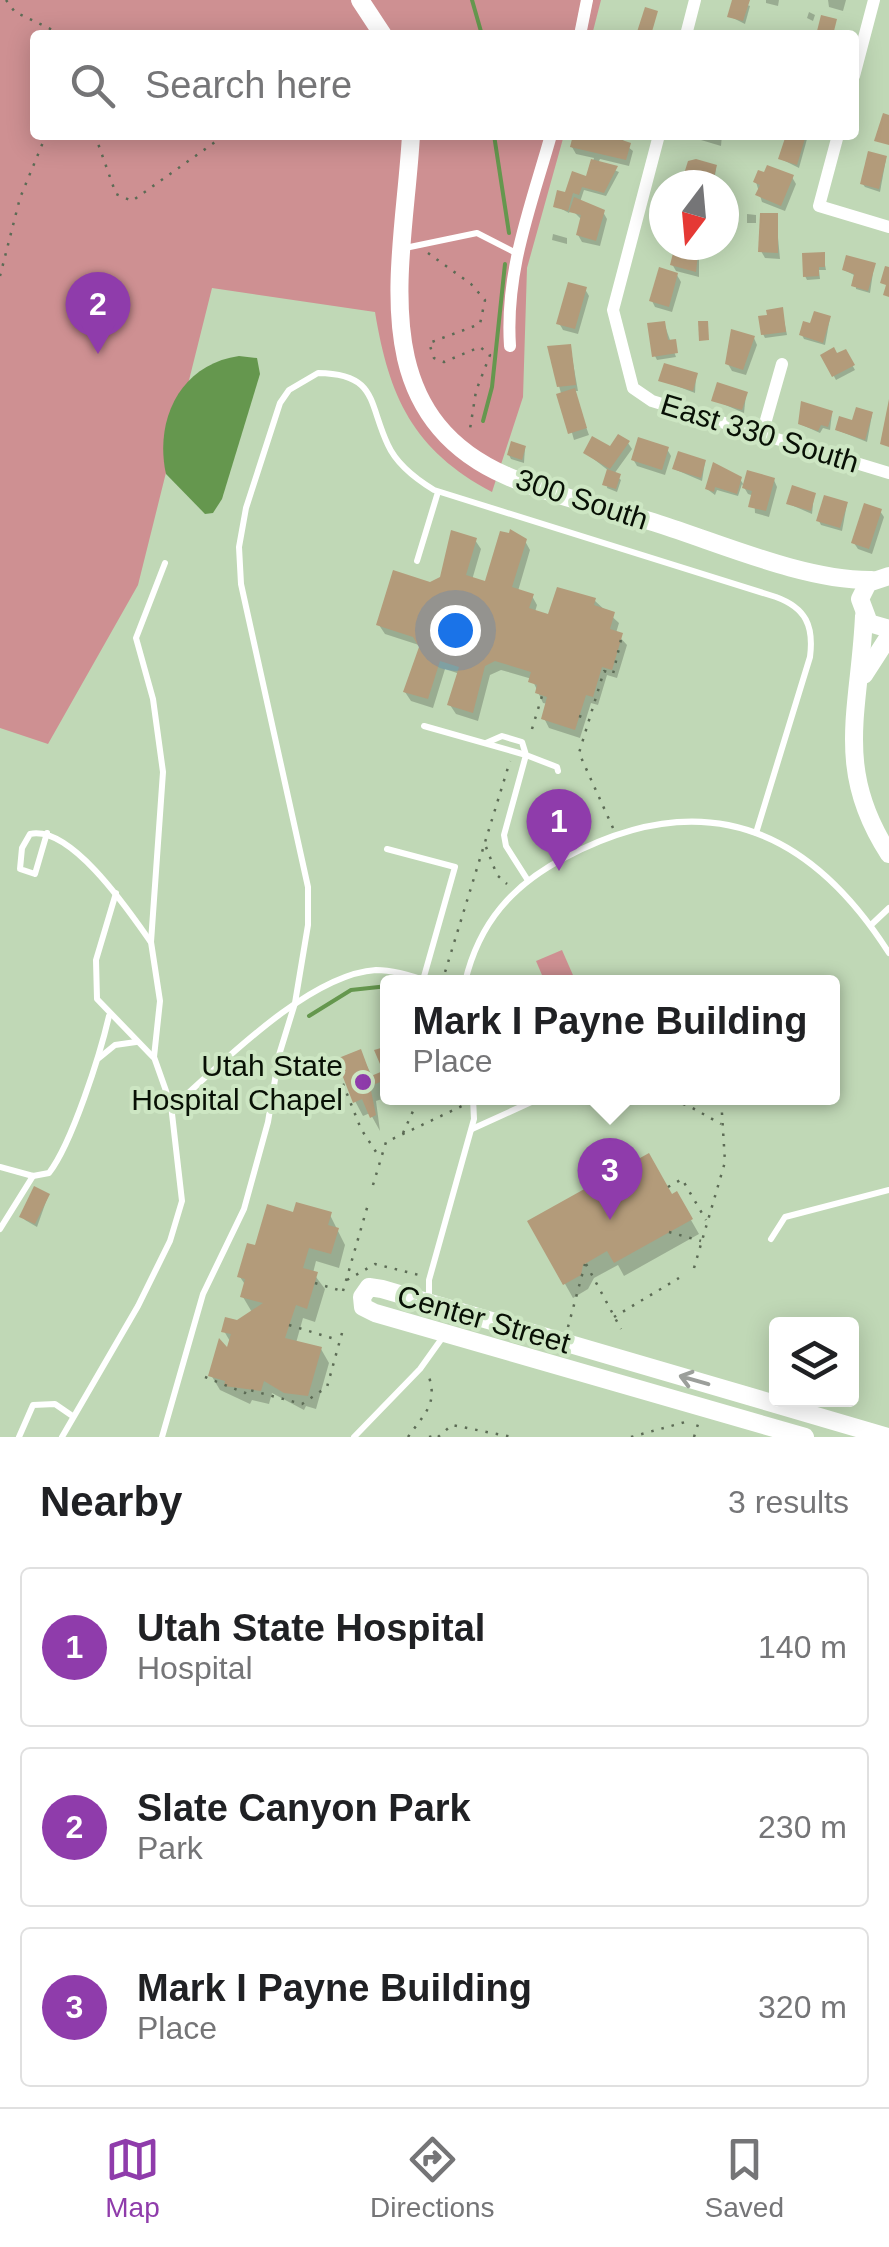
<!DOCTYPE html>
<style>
body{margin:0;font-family:Helvetica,sans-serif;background:#f2f2f2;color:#202124}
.controls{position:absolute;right:30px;bottom:30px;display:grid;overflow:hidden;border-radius:10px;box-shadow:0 5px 25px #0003}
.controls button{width:90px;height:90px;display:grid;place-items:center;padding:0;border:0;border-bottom:2px solid #e0e0e0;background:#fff;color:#202124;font:50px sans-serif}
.compass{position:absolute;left:649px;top:170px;width:90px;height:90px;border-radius:50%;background:#fff;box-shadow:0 5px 25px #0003;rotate:196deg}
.you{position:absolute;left:455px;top:630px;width:35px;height:35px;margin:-25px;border:8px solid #fff;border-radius:50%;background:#1a73e8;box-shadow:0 0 0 15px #1a73e833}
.badge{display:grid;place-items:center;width:65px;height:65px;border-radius:50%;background:#8f3cab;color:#fff;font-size:32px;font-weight:700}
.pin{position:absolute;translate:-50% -82px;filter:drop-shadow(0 2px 5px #0008)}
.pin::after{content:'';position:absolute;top:52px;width:35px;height:30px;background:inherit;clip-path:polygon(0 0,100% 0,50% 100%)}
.popup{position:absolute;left:380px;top:975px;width:460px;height:130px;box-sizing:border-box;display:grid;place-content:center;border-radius:10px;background:#fff;filter:drop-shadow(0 2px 8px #0005);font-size:32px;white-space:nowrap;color:#757577}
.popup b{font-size:38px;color:#202124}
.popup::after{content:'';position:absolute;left:50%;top:100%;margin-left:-20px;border:20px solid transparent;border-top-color:#fff}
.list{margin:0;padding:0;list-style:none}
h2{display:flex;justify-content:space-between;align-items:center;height:130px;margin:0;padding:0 40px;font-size:42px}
h2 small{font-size:32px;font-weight:400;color:#757577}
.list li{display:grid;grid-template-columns:65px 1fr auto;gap:30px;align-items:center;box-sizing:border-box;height:160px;margin:0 20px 20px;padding:0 20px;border:2px solid #e0e0e0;border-radius:10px}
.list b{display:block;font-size:38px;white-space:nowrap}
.list p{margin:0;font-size:32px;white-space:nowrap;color:#757577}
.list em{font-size:32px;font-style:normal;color:#757577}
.icon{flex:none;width:55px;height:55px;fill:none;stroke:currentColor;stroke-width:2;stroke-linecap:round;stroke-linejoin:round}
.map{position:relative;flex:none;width:889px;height:1437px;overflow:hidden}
.search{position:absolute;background:#fff;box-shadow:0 5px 25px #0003;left:30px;right:30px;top:30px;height:110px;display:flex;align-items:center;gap:25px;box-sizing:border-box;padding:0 35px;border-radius:10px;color:#757577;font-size:38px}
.sheet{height:670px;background:#fff}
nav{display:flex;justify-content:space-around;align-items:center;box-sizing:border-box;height:140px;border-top:2px solid #e0e0e0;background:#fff;font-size:28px;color:#757577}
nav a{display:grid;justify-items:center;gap:5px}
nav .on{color:#8f3cab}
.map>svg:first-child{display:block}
.green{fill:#ce9092}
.water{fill:#65974e}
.shadow{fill:#0003}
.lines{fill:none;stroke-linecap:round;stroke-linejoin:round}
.stream{stroke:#65974e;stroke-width:4}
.building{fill:#b39b7a}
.path{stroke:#5c6b55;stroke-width:2.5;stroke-dasharray:2.5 8;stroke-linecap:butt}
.service{stroke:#fff;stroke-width:6}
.minor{stroke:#fff;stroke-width:12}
.tertiary{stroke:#fff;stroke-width:18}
.oneway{stroke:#9c9f9b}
.poi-dot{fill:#8f3cab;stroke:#cde6c3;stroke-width:4}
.labels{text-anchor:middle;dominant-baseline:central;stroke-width:8;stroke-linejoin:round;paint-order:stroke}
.street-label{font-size:30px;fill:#081005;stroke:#cde6c3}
.poi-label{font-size:30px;fill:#081005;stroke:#cde6c3;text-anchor:end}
</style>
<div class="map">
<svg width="889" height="1437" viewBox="0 0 889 1437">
<rect width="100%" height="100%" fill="#c0d8b6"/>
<g class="green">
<path d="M0,0H601L592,35H35V135H564L527,268L523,397L492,492C413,450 389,397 375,312L212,288L138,585L48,744L0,728Z"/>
<path d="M562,950L576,982H545L536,961Z"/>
</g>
<path class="water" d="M239,356L257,358L260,374L222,499L213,513L205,514L166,474C154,419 181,364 239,356Z"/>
<g class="shadow">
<path d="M734,0L750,6L745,24L729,16Z"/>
<path d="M766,0H779L778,6L766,3Z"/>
<path d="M828,0H846L843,11L829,7Z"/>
<path d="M809,12L815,15L813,21L807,18Z"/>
<path d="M576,135H624L623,143L633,151L629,166L600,159L598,163L619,172L606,196L584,190L580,202L603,212L607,219L600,246L582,242L578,235L582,220L571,209L569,213L556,206L588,179L594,158L576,154L572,147Z"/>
<path d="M699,135H722L721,146L701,140Z"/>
<path d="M788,135L807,139L799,168L781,159Z"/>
<path d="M886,159L880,192L865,187L862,183Z"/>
<path d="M716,167L714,185L686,177Z"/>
<path d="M792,177L796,184L785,211L762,202L756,182Z"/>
<path d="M747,214L756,215V223H747Z"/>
<path d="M776,216L780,259L765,258L761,251Z"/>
<path d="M553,234L567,238V244L552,240Z"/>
<path d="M668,245H699V277L676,271L672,264L676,250Z"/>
<path d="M823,255L826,270H819L820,279L807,280L805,276Z"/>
<path d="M874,266L870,293L856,289V276L844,270Z"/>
<path d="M677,275L681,282L672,312L655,307L652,301Z"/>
<path d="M585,289L589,296L578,334L563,330L559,323Z"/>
<path d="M782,310L787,335L765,338L763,334Z"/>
<path d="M830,318L825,345L804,339L802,335L812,326Z"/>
<path d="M664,323L676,357L657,360L655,356Z"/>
<path d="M754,338L757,345L746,375L732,371L728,364Z"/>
<path d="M570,346L578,391H573L589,435L574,440L559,386Z"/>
<path d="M845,352L855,370L836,380L823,356Z"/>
<path d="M696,375L695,393L661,380Z"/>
<path d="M746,394L744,413L714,400Z"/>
<path d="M832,413L830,430L823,428L820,433L800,424Z"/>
<path d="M872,415L867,442L837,430L854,423Z"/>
<path d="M628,443L632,449L614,474L621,480L617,492L607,488L609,471L586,453Z"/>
<path d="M525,448L524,463L511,459L509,455Z"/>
<path d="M667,449L671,456L665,475L637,466L633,459Z"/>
<path d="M705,462L702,481L674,469Z"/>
<path d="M740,479L745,487L774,480L777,487L769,517L755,513L754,496L748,494L742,484L738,496L717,490L715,495L707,489Z"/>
<path d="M814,495L812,514L789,504Z"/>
<path d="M847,504L842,531L821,525L819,521Z"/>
<path d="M880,511L884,517L872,554L858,549L854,543Z"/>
<path d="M475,540L481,549L472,580L487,584L525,541L530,550L518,591L532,596L537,605L535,612L550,617L594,600L619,623L616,633L627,645L617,678L607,675L598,705L591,703L580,738L549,728L544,718L548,704L543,703L532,679L501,670L490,675L478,721L456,714L450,705L460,674L445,669L433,708L411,701L405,692L422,646L385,634L379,625L442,578Z"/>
<path d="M380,1051L388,1065V1097L376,1101L380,1131L370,1113L363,1116L355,1101L360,1052L373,1078L386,1073Z"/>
<path d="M676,1194L699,1234L624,1276L618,1265L594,1278L588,1289L573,1298L530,1222Z"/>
<path d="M48,1196L37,1227L25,1220L22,1216Z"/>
<path d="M295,1215H330L345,1245L339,1268L316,1261L313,1273L325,1289L315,1322L303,1318L296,1343L321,1349L329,1363L316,1409L306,1406L304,1410L272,1393L269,1404L252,1400L250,1404L220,1390L211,1375L229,1350L231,1343L224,1331L253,1314L243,1297L246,1286L240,1277L257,1248Z"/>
</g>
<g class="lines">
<g class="stream">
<path d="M472,0L482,35"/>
<path d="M494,135L509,233"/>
<path d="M483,421L492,387L505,264"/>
<path d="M309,1016L351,990L388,986"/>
</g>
</g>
<g class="building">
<path d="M732,0H750L743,21L727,17Z"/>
<path d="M645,7L658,11L651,35H636Z"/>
<path d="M821,15L837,19L833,35H816Z"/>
<path d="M883,113L889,115V145L874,141Z"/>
<path d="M573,135H621L619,139L631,143L626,160L570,147Z"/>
<path d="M786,135H806L797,165L778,159Z"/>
<path d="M868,151L887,156L879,189L860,184Z"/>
<path d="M591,159L618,166L604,193L582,187L579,195L573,193L568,211L553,207L557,190L565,192L572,171L586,176Z"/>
<path d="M696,159L717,165L712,185L683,177L688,161Z"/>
<path d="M767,165L794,175L781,206L755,195L760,185L753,182L758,170L764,172Z"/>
<path d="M574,197L605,210L596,241L576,235L581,215L569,212Z"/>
<path d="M760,213H778V253L758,252Z"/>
<path d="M675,245H699L696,272L670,265Z"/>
<path d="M825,252V267H819V276L803,277L802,253Z"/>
<path d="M846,255L876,263L868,291L851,286L854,274L842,270Z"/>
<path d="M885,266L889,267V297L883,295L886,285L880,283Z"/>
<path d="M659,267L678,273L669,307L649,301Z"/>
<path d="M568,282L587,287L575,329L556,324Z"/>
<path d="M783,307L786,332L761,335L758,316L767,315L766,310Z"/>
<path d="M814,311L831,316L823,343L799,335L803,321L810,323Z"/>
<path d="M665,321L668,340L676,339L678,353L652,357L647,323Z"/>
<path d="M698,321H708L709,340L699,341Z"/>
<path d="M731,329L755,336L743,370L725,364Z"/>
<path d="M571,344L576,385L557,387L547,346Z"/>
<path d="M834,347L837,353L846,349L855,365L832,377L820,355Z"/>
<path d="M664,363L698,373L693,391L658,381Z"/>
<path d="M717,382L748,392L742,410L711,401Z"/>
<path d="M575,388L587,428L568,434L556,394Z"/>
<path d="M889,399V447L880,444Z"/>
<path d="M801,401L833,411L828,427L821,425L818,431L798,424Z"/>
<path d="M856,407L873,412L865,440L835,430L839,416L852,420Z"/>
<path d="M618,434L630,441L610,469L583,453L592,436L610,446Z"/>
<path d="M638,437L669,447L662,470L631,460Z"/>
<path d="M511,441L526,446L522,460L507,455Z"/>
<path d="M678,451L706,460L701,478L672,469Z"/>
<path d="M713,462L742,477L737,494L715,487L714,492L705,489Z"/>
<path d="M607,469L621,474L616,489L602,485Z"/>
<path d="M747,470L775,478L766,511L748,507L752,491L742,488Z"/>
<path d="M792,485L816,493L811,511L786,504Z"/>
<path d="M824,495L848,502L840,528L816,521Z"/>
<path d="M864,503L882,509L869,549L851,543Z"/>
<path d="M510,529L527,539L512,587L534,594L529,608L548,614L557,587L596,598L594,605L615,612L610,629L623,633L612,670L602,667L593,697L586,695L575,730L541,719L547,697L535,693L537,685L528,682L531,672L495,661L485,666L473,713L447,705L459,667L440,661L428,699L403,692L419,647L413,637L376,625L393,570L430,582L440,577L451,530L477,538L466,575L485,581L500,531L509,533Z"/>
<path d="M381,1048L388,1079L370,1086L376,1115L370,1118L362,1099L353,1103L336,1059L361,1049L371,1076L383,1071L374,1050Z"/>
<path d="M649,1153L672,1194L677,1191L693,1219L614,1263L607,1251L583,1265L581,1275L563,1285L527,1221Z"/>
<path d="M34,1186L50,1194L35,1224L19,1217Z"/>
<path d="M296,1202L332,1212L328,1225L339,1228L331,1254L309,1248L303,1268L318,1272L307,1309L296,1305L285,1338L322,1347L308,1396L284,1393L264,1381L261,1391L224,1386L225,1381L208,1376L219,1338L227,1347L231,1334L221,1332L225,1317L237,1320L263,1303L240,1297L245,1279L237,1277L247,1243L255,1245L267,1204L293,1212Z"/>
</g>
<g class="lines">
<g class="path">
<path d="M6,0L15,12L63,35"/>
<path d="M95,135L116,194L132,201L225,135"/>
<path d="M428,253L471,284L485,300L480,324L429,343L434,358L444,362L480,347L490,355L476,391L470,429"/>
<path d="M0,276L20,198L46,135"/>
<path d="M579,716L588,719"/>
<path d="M532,729L542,696"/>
<path d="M613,828L579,753L604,671L613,674L622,635"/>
<path d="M486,847L497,875L507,884"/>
<path d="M442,982L510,761"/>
<path d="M339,1074L361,1129L380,1158"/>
<path d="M575,1098H593"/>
<path d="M663,1098L689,1106L721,1124"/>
<path d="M485,1102L501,1098"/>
<path d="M403,1133L419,1098"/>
<path d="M373,1185L386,1142L462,1106"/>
<path d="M668,1187L682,1179L706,1220"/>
<path d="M669,1232L701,1241"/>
<path d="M586,1264L621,1329"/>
<path d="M694,1268L725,1162L721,1098"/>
<path d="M347,1280L375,1264L419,1275"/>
<path d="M315,1283L342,1291"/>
<path d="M343,1291L369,1201"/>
<path d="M614,1317L679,1278"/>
<path d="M289,1325L338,1340"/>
<path d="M568,1327L585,1264"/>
<path d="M205,1377L245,1393L246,1389L302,1404L327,1387L342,1333"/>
<path d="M408,1437C423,1415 438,1405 429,1377"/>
<path d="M429,1437L433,1436"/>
<path d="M438,1437L452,1425L512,1437"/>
<path d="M631,1437L689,1421"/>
<path d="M694,1437L698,1424"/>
</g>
<g class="service">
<path d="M405,248L477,233L516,253"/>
<path d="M417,561L438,492"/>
<path d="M424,726L526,755L504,835L506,846L527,879"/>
<path d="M486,743L502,736L522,742L526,755L557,767L558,771"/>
<path d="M47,833L35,874L20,869L22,848L30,834C71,825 129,911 150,941"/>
<path d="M387,849L455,867L423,980"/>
<path d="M116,893L96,960L97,999L153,1057"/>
<path d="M871,925L889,908"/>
<path d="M465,982C479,923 512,885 566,857C702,785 808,826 889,953"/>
<path d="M99,1058L115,1045L136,1042"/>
<path d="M172,1108C221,1064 309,974 376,970C394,970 413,976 429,982"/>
<path d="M472,1129L540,1098"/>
<path d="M0,1167L33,1176L49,1173C72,1143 100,1055 109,1016"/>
<path d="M0,1229L33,1176"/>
<path d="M771,1239L785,1217L889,1190"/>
<path d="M429,1300V1280L474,1119L473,1098"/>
<path d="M19,1437L33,1405L55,1404L71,1415"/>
<path d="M62,1437L138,1306L170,1241L182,1201L171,1105L154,1057L160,1001L151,942L163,772L153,699L136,638L165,563"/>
<path d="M162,1437L203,1294L244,1209L268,1122L279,1055L295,1003L308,925V887L241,584L239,547L246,508L280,403L289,390L318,373C378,374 368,403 388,445C397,465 416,479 434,490L776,597C806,608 814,626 810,657L756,833"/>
<path d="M354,1437L420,1369L445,1334"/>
</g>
<g class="minor">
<path d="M580,35L587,0"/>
<path d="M686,35L695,0"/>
<path d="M854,76L874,0"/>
<path d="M659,135L613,310L633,388L652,401L889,473"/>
<path d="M838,135L819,206L889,227"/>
<path d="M510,346C505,271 531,206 551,135"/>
<path d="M762,434L782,364"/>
</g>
<g class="tertiary">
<path d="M360,0L383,35"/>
<path d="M411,135C404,262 360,412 507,476C555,497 610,508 659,524C722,544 806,581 872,580"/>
<path d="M889,576L868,583L860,599L869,623L889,629"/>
<path d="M864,616C860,709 833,768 889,854"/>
<path d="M864,675L889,636"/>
<path d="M805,1437L375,1313L363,1307L362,1297L369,1287L382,1289L888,1437"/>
</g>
</g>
<defs><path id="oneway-shaft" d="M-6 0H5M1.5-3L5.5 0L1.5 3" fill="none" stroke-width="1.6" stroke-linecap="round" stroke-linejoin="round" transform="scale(2.5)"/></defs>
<use class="oneway" href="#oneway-shaft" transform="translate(694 1380) rotate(-164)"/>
<circle class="poi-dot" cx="363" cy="1082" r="10"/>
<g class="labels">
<g class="street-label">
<text transform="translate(760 433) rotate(17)">East 330 South</text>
<text transform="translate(582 499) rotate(18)">300 South</text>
<text transform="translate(484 1319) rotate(16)">Center Street</text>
</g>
<g class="poi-label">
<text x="343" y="1065">Utah State<tspan x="343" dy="34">Hospital Chapel</tspan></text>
</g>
</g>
</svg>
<div class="controls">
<button><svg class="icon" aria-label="layers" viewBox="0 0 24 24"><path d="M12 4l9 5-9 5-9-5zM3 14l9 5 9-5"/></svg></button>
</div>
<svg class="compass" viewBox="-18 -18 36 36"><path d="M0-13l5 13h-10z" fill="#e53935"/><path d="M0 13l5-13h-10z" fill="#757577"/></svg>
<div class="you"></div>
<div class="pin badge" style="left:559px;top:871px">1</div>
<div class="pin badge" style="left:98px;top:354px">2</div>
<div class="pin badge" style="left:610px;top:1220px">3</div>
<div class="popup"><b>Mark I Payne Building</b>Place</div>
<div class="search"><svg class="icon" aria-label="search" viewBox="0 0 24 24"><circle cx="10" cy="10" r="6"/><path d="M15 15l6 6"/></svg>Search here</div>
</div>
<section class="sheet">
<h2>Nearby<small>3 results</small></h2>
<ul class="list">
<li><span class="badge">1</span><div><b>Utah State Hospital</b><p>Hospital</p></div><em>140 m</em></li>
<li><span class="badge">2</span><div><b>Slate Canyon Park</b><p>Park</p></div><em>230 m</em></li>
<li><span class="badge">3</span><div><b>Mark I Payne Building</b><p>Place</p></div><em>320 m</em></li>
</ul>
</section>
<nav>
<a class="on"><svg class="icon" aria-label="map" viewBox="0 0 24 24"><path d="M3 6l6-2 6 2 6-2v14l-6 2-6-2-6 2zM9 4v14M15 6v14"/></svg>Map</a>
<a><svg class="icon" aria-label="directions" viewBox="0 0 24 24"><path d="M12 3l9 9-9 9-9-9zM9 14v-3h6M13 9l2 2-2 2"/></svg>Directions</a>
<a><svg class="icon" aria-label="saved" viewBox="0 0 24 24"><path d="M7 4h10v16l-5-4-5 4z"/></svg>Saved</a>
</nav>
